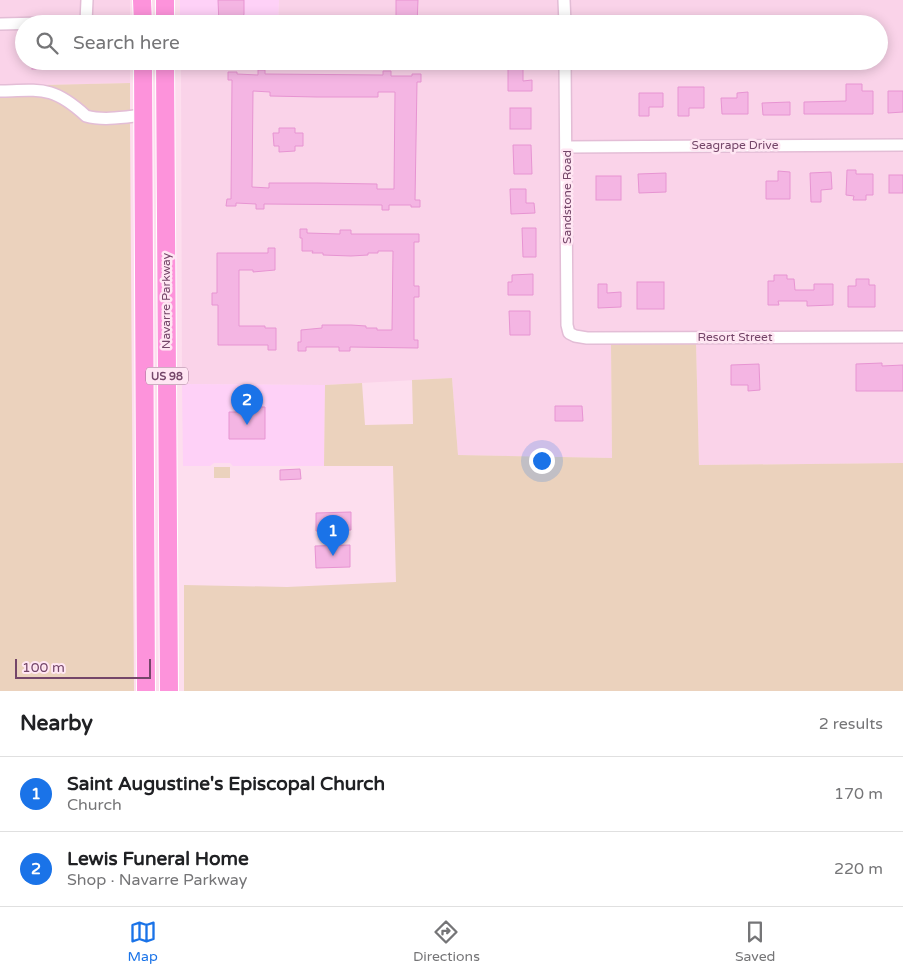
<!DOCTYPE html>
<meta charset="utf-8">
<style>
body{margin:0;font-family:"Varela Round",sans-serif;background:#f2f2f2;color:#202124}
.scale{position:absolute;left:15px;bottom:12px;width:136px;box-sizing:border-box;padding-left:5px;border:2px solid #744669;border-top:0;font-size:14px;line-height:18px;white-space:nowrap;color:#744669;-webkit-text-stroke:4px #ffe6f3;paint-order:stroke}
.you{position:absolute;left:541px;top:460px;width:18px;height:18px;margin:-12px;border:4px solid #fff;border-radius:50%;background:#1a73e8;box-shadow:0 0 0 8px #1a73e833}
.badge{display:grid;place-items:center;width:32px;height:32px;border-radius:50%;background:#1a73e8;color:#fff;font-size:16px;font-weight:700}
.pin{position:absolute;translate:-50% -41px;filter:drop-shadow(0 1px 2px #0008)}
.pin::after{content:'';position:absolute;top:26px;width:18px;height:15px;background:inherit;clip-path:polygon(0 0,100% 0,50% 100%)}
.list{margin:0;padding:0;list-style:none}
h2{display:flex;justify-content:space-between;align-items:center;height:65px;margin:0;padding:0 20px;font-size:21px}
h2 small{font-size:16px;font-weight:400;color:#757577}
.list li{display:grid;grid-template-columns:32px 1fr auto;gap:15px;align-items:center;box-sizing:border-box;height:75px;padding:0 20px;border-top:1px solid #e0e0e0}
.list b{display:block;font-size:19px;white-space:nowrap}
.list p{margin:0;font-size:16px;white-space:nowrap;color:#757577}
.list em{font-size:16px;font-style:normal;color:#757577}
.icon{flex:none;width:28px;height:28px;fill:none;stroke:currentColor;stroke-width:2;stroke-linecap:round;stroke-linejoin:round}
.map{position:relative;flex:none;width:903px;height:691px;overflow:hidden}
.search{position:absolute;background:#fff;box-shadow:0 2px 12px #0003;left:15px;right:15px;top:15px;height:55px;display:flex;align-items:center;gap:12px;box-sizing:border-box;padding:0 18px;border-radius:28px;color:#757577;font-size:19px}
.sheet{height:215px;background:#fff}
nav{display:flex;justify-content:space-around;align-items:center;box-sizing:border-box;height:70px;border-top:1px solid #e0e0e0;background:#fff;font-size:14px;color:#757577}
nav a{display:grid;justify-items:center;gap:2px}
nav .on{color:#1a73e8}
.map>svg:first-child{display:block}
.residential{fill:#fad3e9}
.commercial{fill:#fed1f7}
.green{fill:#ebd2bd}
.building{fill:#f4b5e3;stroke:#e794d2;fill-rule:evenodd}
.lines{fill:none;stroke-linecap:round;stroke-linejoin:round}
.minor-casing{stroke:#e3bdd6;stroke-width:14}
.trunk-casing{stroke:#fff;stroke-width:20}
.minor{stroke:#fff;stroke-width:11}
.trunk{stroke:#fd93db;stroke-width:18}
.labels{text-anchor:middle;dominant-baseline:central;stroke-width:5;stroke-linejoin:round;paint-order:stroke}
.shield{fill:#ffe6f3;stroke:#9e7692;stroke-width:1}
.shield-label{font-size:11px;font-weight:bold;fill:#744669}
.street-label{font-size:12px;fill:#744669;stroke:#ffe6f3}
</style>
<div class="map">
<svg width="903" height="691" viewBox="0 0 903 691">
<rect width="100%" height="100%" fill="#fddeee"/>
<g class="residential">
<path d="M0,0H82L81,18L0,19Z"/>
<path d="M92,0H130V20L92,18Z"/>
<path d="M279,0H559L560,24H278Z"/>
<path d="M570,0H903V141L572,142L571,61H879V24H570Z"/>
<path d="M24,28V61H130V83L0,86V29Z"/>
<path d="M181,61H560L563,332L562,334L565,338L670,342L611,344L612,458L458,455L452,378L325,385L182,384Z"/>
<path d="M903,150V333H588L574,330L572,151Z"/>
<path d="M696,342H903V463L699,465Z"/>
</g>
<g class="commercial">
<path d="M180,0H279L278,24H180Z"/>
<path d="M182,384L325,385L324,466H233L230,463H214L210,466H183Z"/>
</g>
<g class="green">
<path d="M130,83V112L115,113L89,112L68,95L46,86H0Z"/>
<path d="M0,95H44L62,102L71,109L130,121L134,691H0Z"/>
<path d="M696,342L699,465L903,463V691H184V585L287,587L396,582L393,466H324L325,385L362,383L365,425L413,424L412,380L452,378L458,455L612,458L611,344Z"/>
<rect x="214" y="467" width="16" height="11"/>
</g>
<g class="building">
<path d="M218,0H244V14L241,24H219Z"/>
<path d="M396,0H418L417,24H396Z"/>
<rect x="32" y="61" width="26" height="8"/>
<path d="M508,66H523V81L532,80V91H508Z"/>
<path d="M258,70H265V74L383,75V71H391V76H412V74H421V82H417L415,200H420V207H411V205H389V210H382V205L264,204V209H256V204L236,203V206H226L227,199H231L232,80H228V72H237V74L258,75ZM253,91L270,92V96L317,97H378V92H395L394,189H377V184L317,183H269V188L252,187Z"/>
<path d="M846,84H862V91H873V114H804V102L846,101Z"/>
<path d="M678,87H704V108H689V116H678Z"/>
<path d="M888,91H903V112L888,113Z"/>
<path d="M748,92V114H722L721,98H737V93Z"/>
<path d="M639,93H663V107H649V116H639Z"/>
<path d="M790,102V115H763L762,103Z"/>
<rect x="510" y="108" width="21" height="21"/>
<path d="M279,128H295V133H303V146H295V151L279,152V146H274L273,133H279Z"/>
<path d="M513,145H531L532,174H514Z"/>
<path d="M847,170H856V174H873V195H866V200H853L854,196L846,195Z"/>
<path d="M778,171L790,172V199H766V181H778Z"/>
<path d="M831,172L832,189L821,190V202H811L810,173Z"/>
<path d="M666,173V192L639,193L638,174Z"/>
<rect x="889" y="175" width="14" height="18"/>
<rect x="596" y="176" width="25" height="24"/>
<path d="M510,189H526V203H534L535,213L511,214Z"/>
<path d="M522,228H536V257H523Z"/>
<path d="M300,229H307V233L340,234V230H351V234H419V242H414V286H419V297H414V340H418V348L350,347V351H339V347H306V351H298V342H301V330L322,328V325H351L366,326V328H377V330H392L393,251H378V253H368V255L351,256L323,255V253H312L313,251H302V238H300Z"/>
<path d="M268,248H275V270L253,272V270H239V326H265V328H276V350H268V345H218V305H212V293H217V253H268Z"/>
<path d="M533,274V295H508V282H512V275Z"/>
<path d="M774,275H787V279H794L795,290H814V284H833V305L807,306V301H778L779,305H768V281H774Z"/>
<path d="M856,279H869V285H875V307H848V286H856Z"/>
<rect x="637" y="282" width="27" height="27"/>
<path d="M598,284H607V293L621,292V307L598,308Z"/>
<path d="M509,311H530V335H510Z"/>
<path d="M882,363V366L903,365V391H856V364Z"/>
<path d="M759,364L760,390L748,391V385H731V365Z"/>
<path d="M555,406H582L583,421H555Z"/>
<path d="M249,407H265V439H229V412H249Z"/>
<path d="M300,469L301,479L280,480V470Z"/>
<path d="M351,512V530L316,531V513Z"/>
<path d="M350,545V567L316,568L315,546Z"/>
</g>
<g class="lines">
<defs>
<g id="minor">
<path d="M564,0L565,24"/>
<path d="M86,22L87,0"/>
<path d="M0,24L86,22L119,24"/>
<path d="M565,61L567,325L569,333L575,336L587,338L903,337"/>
<path d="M0,91C42,90 53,86 86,116C104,121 125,117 143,115"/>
<path d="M567,147L903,145"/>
</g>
<g id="trunk">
<path d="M142,0L143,24"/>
<path d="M165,0V24"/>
<path d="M143,61L146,691"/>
<path d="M165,61L169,691"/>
</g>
</defs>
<use href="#minor" class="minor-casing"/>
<use href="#trunk" class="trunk-casing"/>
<use href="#minor" class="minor"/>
<use href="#trunk" class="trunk"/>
</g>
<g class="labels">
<rect class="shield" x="146" y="367.5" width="42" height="17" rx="4"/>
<g class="shield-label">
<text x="167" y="376">US 98</text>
</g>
<g class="street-label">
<text x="735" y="145">Seagrape Drive</text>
<text transform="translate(567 197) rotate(-90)">Sandstone Road</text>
<text transform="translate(166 301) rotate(-90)">Navarre Parkway</text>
<text x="735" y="337">Resort Street</text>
</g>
</g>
</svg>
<div class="scale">100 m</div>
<div class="you"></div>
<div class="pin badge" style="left:333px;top:556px">1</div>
<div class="pin badge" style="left:247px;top:425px">2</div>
<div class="search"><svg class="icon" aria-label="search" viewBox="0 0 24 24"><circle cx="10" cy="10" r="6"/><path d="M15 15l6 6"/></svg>Search here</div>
</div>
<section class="sheet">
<h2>Nearby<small>2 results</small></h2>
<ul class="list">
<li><span class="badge">1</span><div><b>Saint Augustine's Episcopal Church</b><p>Church</p></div><em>170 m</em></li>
<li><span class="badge">2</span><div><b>Lewis Funeral Home</b><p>Shop · Navarre Parkway</p></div><em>220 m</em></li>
</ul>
</section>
<nav>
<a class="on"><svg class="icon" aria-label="map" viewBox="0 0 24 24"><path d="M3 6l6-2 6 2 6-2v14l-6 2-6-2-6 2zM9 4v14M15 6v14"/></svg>Map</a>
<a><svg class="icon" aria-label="directions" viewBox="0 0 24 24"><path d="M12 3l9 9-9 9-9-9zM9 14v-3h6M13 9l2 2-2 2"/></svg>Directions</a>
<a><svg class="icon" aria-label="saved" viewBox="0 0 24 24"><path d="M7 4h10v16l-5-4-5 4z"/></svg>Saved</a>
</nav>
